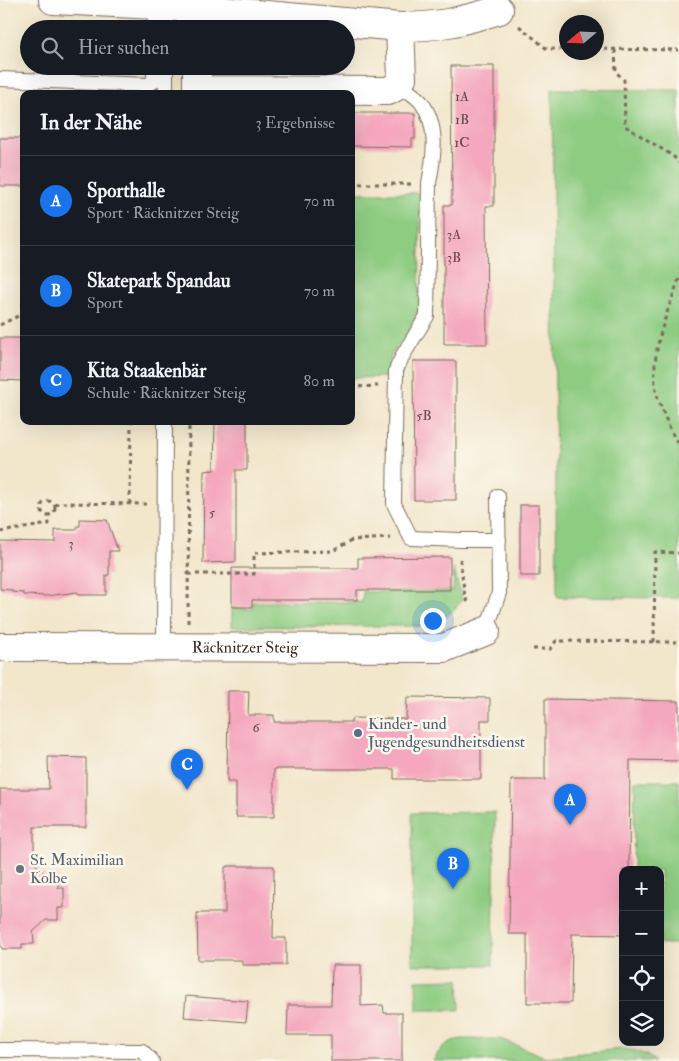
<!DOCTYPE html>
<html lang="de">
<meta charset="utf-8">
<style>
body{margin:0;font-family:"IM FELL Double Pica",serif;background:#242831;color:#f1f3f6}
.controls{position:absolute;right:15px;bottom:15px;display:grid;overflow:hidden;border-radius:10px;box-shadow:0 5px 20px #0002}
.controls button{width:45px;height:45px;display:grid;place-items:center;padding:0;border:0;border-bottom:1px solid #363941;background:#171b24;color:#f1f3f6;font:25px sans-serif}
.compass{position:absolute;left:559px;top:15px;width:45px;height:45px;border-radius:50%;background:#171b24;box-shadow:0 5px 20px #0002;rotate:251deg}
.you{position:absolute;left:432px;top:620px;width:18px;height:18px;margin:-12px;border:4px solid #fff;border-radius:50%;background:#1a73e8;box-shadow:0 0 0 8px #1a73e833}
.badge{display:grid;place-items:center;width:32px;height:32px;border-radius:50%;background:#1a73e8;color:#fff;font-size:16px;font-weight:700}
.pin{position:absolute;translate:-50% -41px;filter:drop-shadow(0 1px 2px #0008)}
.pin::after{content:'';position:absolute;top:26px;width:18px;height:15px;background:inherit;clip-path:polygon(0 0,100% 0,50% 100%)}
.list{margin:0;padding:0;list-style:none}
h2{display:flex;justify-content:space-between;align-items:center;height:65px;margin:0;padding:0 20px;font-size:21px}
h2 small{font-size:16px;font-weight:400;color:#9ea1a6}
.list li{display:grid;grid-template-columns:32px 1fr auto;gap:15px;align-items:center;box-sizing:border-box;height:90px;padding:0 20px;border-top:1px solid #363941}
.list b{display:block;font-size:19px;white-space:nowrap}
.list p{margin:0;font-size:16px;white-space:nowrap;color:#9ea1a6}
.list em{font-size:16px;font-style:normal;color:#9ea1a6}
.icon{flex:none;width:28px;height:28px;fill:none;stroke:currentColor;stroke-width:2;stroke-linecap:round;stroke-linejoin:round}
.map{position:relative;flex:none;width:679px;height:1061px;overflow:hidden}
.search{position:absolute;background:#171b24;box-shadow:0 5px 20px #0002;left:20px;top:20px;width:335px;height:55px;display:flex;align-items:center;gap:12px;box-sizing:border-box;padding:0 18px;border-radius:28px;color:#9ea1a6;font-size:19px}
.panel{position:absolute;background:#171b24;box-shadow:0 5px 20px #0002;left:20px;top:90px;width:335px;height:335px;border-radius:10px}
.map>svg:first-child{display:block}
.green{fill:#8ecc82;stroke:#647b50}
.building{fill:#f4a7be}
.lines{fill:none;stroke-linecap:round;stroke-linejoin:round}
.service-casing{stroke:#7b6c5b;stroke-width:16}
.minor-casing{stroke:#7b6c5b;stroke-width:30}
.path{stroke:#7b6c5b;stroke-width:3;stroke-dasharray:4 4;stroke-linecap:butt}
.service{stroke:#fff;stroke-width:14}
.minor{stroke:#fff;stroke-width:28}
.service-dot{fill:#5c6f8a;stroke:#fbf7ec;stroke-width:2}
.worship-dot{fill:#6b7280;stroke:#fbf7ec;stroke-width:2}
.labels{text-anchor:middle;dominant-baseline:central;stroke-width:5;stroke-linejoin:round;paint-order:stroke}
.number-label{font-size:14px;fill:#694946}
.street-label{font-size:16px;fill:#3b2a1e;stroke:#fbf7ec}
.service-label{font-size:16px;fill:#4e5e75;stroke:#fbf7ec;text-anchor:start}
.worship-label{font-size:16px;fill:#5b616d;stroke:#fbf7ec;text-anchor:start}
</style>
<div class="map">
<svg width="679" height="1061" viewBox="0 0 679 1061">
<rect width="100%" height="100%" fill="#fbf7ec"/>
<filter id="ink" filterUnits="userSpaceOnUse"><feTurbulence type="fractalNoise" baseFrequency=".02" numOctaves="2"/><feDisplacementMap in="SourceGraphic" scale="10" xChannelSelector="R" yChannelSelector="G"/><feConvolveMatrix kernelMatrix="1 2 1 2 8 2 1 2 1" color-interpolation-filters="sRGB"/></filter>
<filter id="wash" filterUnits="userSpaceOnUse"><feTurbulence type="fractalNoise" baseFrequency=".0096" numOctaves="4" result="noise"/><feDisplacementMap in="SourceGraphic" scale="20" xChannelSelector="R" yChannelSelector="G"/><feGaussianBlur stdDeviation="1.12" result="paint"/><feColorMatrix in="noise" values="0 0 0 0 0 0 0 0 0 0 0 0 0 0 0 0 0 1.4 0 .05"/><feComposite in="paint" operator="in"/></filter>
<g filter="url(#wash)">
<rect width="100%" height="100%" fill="#f2e6cb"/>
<g class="green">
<path d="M552,89L679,90V598L557,597Z"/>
<path d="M351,193H421L419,309L409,331L391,355L389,377L351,378Z"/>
<path d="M454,569L462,600C447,618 441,623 418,626L232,627V608L253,609V602H362L363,592L453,591Z"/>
<path d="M635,781H679V944H660V870H633Z"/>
<path d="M495,812L493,965H412V813Z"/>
<path d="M459,979L460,1010H417L416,980Z"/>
<path d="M461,1039H500L546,1057L621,1049C634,1049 645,1053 655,1061H433C441,1048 446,1041 461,1039Z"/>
</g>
<g id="blocks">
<g class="building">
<path d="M451,66H494V206H486L487,344H444V205H452Z"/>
<path d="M351,113H415V139H412V147L351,146Z"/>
<rect x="0" y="138" width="24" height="48"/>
<path d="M0,338H24V381L0,380Z"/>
<path d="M413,361H456V500H414Z"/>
<path d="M215,421H247V470H236V562L203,563L204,471L214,470Z"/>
<rect x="520" y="505" width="19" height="71"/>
<path d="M80,519L107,520L118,551H109V575H106V595H78V592L46,596L24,595V593L12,592V590L0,589V541L55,542V530H77V526H80Z"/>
<path d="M450,557V590H357V600H252V607H232V568H358V558Z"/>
<path d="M228,691H249L248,715H274V722H351L352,718L406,719L407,697L490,698V720H481V779H394V769H274V817H236V782H227Z"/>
<path d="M545,699L679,701V761L630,760L629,870H623V935L572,934L571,1003H527V934H509L511,780H545Z"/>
<path d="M48,757L86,758V827H34V863L46,875H58V888H64V908H58V920H46L33,932L34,944H22V949H2L0,943V789H49Z"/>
<path d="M229,866H274L273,938H286V965H242V960H198L197,913H225V867Z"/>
<path d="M332,965H361V1006L383,1005L384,1013H402V1061H331V1035H287L288,1005H331Z"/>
<path d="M186,996L248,1001L246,1022L184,1017Z"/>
</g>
</g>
</g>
<g filter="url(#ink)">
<use href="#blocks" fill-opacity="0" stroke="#7b6c5b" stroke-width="1"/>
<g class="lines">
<defs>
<g id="service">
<path d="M155,29V5"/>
<path d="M166,29V6"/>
<path d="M166,66V94"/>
<path d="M0,79L148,85L154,81V66"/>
<path d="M399,85C406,90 415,95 421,102C439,125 434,157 429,183L427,316L403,355L396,370L394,504L411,538L460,540H499"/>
<path d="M486,631L499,593L498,496"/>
<path d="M164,647L165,421"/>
<path d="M0,1050L142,1051L152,1061"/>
</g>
<g id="minor">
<path d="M53,0L155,5L400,27C439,27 462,21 499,10"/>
<path d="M197,66V90L388,91L399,85L402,78L400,27"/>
<path id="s1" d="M0,647L444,648L486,631"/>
</g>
</defs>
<use href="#service" class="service-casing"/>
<use href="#minor" class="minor-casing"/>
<g class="path">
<path d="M519,26L547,49H566"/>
<path d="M596,49L679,50"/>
<path d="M615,50L616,72L624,80L625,126L673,156L679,163"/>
<path d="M351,184H411"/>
<path d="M679,279C667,313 652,348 655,384C656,395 661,407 665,417C669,427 673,436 679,445"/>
<path d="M24,315L21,309L24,302"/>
<path d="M0,325L22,314"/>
<path d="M351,387L378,386"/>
<circle cx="48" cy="508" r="7"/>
<path d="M130,504L131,421"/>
<path d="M55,505L62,503L146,504"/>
<path d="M0,532L49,524L48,515"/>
<path d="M460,559L465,597L468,602"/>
<path d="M188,574H254V553L333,551L352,540L391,538"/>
<path d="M188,623L189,421"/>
<path d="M654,642L655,552L679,553"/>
<path d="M533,649H550L556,641L679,642"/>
</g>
<use href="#service" class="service"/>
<use href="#minor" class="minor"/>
</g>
</g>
<circle class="service-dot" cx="358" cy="733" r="5"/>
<circle class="worship-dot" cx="20" cy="869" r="5"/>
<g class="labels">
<g class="number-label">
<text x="462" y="96">1A</text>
<text x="462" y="119">1B</text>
<text x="462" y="142">1C</text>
<text x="454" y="234">3A</text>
<text x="454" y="257">3B</text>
<text x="424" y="415">5B</text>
<text x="212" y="512">5</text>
<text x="71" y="543">3</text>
<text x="256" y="727">6</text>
</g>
<g class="street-label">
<text stroke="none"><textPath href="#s1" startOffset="245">Räcknitzer Steig</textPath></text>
</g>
<g class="service-label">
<text x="368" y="724">Kinder- und<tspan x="368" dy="18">Jugendgesundheitsdienst</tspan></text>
</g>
<g class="worship-label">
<text x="30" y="860">St. Maximilian<tspan x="30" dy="18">Kolbe</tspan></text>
</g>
</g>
</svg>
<div class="controls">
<button>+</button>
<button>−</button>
<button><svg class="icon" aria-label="locate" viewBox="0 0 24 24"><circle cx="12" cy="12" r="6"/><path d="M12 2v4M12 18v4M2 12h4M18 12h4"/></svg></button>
<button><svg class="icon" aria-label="layers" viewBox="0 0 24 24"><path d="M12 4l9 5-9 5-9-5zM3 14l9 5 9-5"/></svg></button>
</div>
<svg class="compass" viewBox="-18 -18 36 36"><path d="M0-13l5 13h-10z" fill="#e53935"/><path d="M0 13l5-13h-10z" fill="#9ea1a6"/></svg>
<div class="you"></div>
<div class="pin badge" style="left:570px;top:825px">A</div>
<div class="pin badge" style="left:453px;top:889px">B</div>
<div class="pin badge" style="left:187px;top:790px">C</div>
<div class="search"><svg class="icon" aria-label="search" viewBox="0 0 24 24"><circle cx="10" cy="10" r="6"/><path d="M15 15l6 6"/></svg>Hier suchen</div>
<section class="panel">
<h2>In der Nähe<small>3 Ergebnisse</small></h2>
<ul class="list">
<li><span class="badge">A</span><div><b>Sporthalle</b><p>Sport · Räcknitzer Steig</p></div><em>70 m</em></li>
<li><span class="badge">B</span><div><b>Skatepark Spandau</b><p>Sport</p></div><em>70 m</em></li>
<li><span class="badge">C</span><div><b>Kita Staakenbär</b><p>Schule · Räcknitzer Steig</p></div><em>80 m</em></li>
</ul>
</section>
</div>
